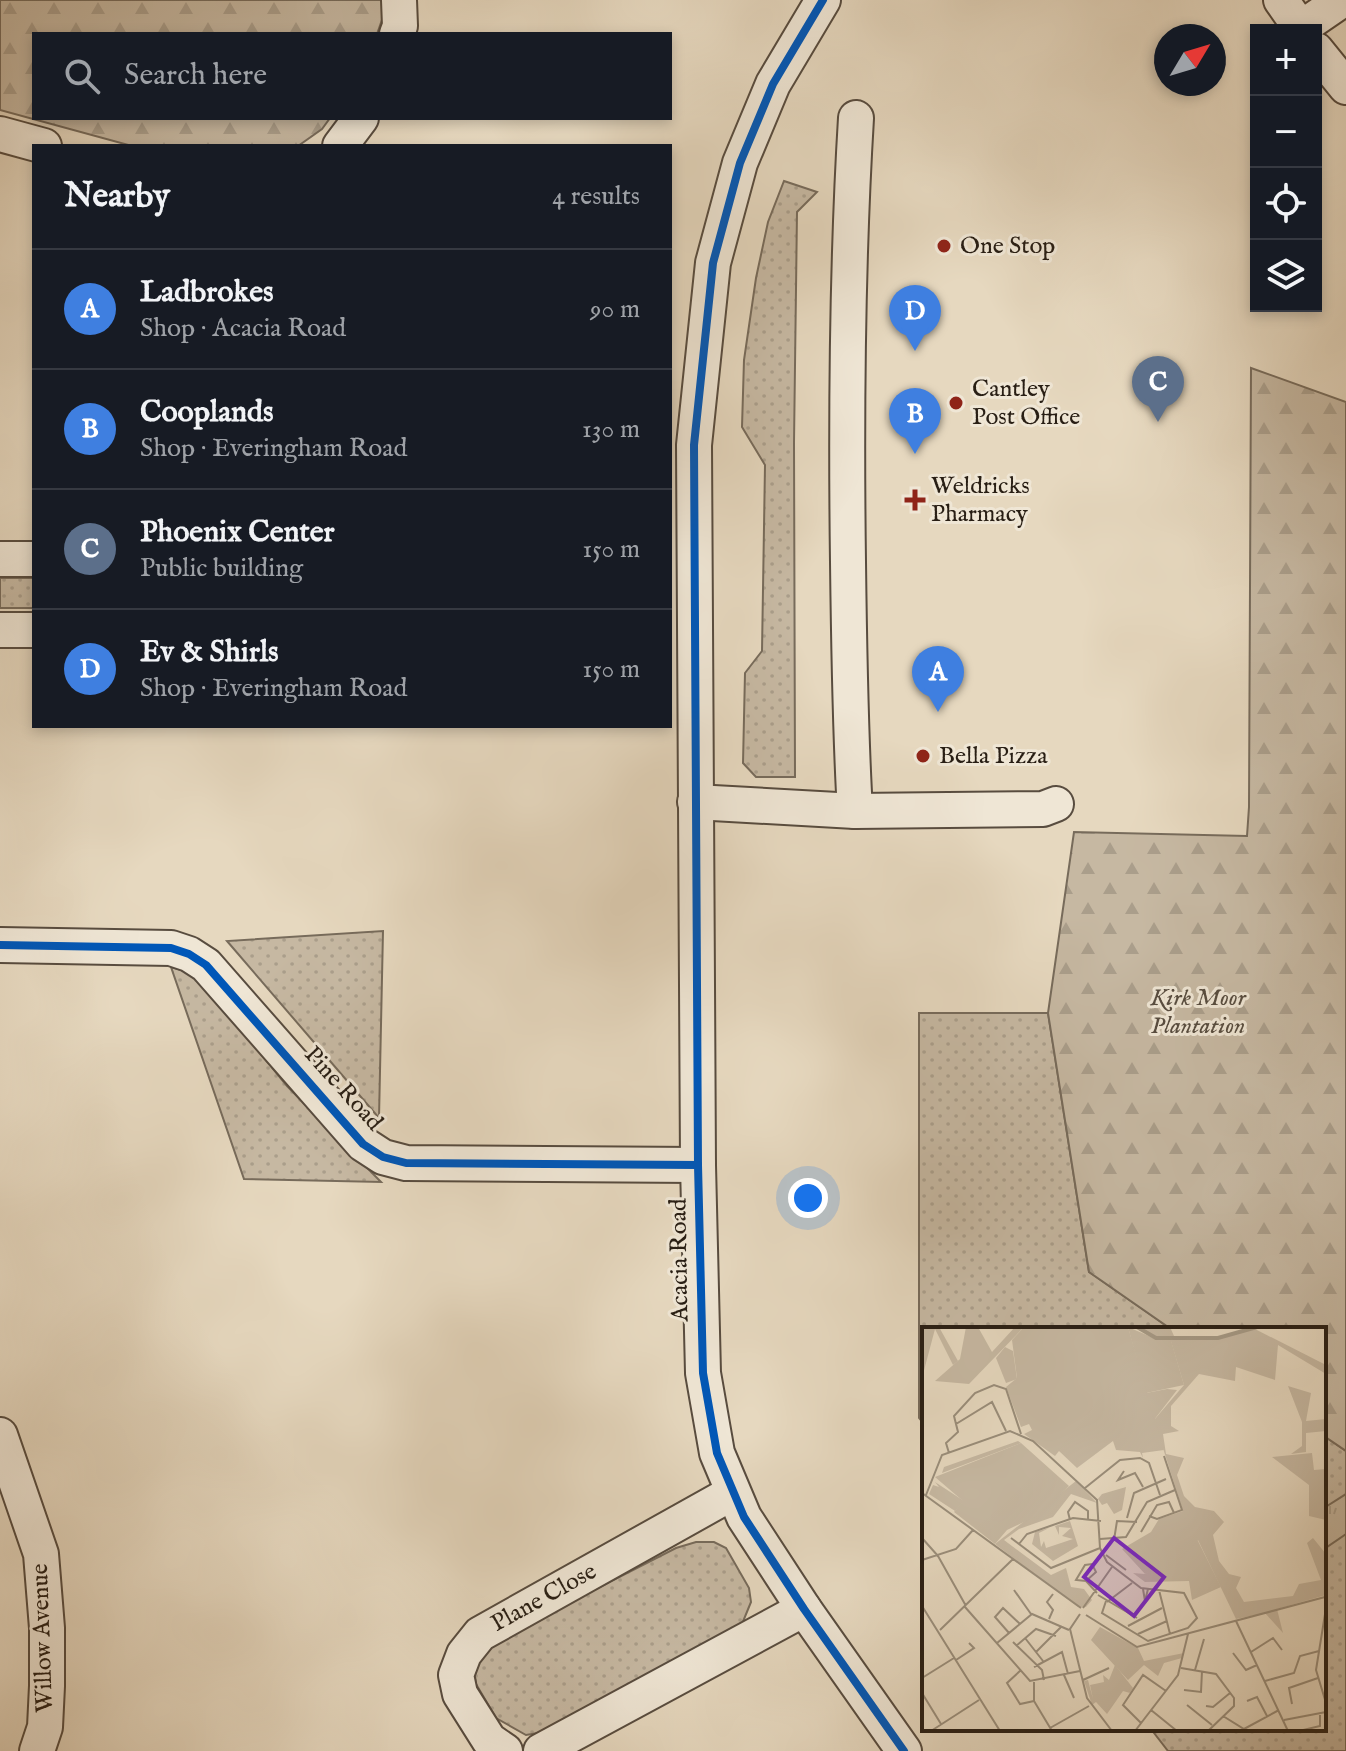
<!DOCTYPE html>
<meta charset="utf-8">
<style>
body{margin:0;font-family:"IM FELL English",serif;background:#20242c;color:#f1f3f6}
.controls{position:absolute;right:24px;top:24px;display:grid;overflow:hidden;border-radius:0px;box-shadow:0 4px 12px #0003}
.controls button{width:72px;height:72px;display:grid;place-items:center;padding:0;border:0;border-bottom:2px solid #363941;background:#171b24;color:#f1f3f6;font:40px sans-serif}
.compass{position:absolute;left:1154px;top:24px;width:72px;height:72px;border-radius:50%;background:#171b24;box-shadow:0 4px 12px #0003;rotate:52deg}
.you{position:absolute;left:808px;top:1198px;width:28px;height:28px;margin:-20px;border:6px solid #fff;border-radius:50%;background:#1a73e8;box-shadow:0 0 0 12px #1a73e833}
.badge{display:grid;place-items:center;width:52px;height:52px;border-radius:50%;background:#c59692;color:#fff;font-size:26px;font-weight:700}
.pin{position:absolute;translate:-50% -66px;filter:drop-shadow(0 2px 4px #0008)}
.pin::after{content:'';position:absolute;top:42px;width:28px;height:24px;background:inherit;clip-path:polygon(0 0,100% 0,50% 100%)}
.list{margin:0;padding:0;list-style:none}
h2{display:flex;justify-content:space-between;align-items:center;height:104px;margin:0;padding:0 32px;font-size:34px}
h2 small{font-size:26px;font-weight:400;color:#9ea1a6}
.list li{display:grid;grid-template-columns:52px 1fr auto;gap:24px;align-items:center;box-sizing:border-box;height:120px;padding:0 32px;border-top:2px solid #363941}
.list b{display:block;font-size:30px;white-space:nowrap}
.list p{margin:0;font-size:26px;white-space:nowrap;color:#9ea1a6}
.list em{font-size:26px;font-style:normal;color:#9ea1a6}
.icon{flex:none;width:44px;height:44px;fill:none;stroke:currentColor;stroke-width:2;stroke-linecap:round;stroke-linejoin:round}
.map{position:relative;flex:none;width:1346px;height:1751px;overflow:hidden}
.search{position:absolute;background:#171b24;box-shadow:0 4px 12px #0003;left:32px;top:32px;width:640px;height:88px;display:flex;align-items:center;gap:20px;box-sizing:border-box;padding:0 28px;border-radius:0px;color:#9ea1a6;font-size:30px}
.panel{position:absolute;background:#171b24;box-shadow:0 4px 12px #0003;left:32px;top:144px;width:640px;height:584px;border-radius:0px}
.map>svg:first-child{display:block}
.grass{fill:url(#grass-dots);stroke:#776b5b;stroke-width:2}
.forest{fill:url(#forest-firs);stroke:#776b5b;stroke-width:2}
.park{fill:url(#park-tufts);stroke:#776b5b;stroke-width:2}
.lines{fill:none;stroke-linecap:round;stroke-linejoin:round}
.street-casing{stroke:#584c3f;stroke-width:38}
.street{stroke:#efe6d5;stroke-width:34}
.cycleway-casing{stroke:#efe6d5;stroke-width:13}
.cycleway{stroke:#0057b8;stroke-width:8}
.poi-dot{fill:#8f2418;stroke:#efe6d5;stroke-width:3}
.labels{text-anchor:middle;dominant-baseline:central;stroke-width:6;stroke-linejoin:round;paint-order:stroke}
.poi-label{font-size:24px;fill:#281e14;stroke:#efe6d5;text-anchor:start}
.park-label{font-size:24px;font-style:italic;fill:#574c3f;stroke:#efe6d5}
.street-label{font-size:24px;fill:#281e14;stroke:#efe6d5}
.inset-river{fill:none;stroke:#a59985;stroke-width:4}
.inset-road{fill:none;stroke:#9a8e7b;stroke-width:2}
.view{fill:#7b2cbf;fill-opacity:0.15;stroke:#7b2cbf;stroke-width:4}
.inset-edge{fill:none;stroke:#281e14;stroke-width:4}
</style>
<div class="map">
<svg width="1346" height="1751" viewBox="0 0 1346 1751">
<defs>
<pattern id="grass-dots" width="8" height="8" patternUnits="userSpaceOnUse" patternTransform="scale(2)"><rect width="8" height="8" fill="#c6b8a2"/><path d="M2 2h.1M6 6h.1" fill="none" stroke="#aa9e8b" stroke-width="1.8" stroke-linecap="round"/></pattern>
<pattern id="forest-firs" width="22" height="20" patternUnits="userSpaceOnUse" patternTransform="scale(2)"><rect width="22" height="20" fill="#c6b8a2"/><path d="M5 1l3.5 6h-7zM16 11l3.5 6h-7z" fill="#aa9e8b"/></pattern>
<pattern id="park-tufts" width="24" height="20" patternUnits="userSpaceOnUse" patternTransform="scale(2)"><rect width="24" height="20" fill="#c6b8a2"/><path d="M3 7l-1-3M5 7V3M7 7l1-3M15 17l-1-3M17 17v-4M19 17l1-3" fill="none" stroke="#aa9e8b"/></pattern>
</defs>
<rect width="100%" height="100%" fill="#e6d8bf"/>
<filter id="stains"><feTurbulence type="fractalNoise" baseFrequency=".0025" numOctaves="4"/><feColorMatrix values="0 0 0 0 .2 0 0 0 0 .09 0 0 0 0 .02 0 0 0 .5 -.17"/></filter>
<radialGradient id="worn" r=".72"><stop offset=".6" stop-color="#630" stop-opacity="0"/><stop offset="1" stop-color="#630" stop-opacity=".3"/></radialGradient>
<g class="grass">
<path d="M784,181L817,192L797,212L794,443L795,777H756L743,763L745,673L762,651L765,465L742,427L744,360L756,278L768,222Z"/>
<rect x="0" y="578" width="34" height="30"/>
<path d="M383,931L379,1118L227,941Z"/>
<path d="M171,967L197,975L287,1086L381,1182L244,1179Z"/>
<path d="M919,1013H1048L1089,1272L1171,1329H924V1424L919,1418Z"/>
<path d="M1324,1436L1346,1451V1751H1168L1151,1729H1324Z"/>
<path d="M696,1542H714L726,1548L749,1588L751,1602L742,1624L538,1733L526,1735L496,1718L476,1684L474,1670L490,1643L676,1548Z"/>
</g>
<g class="forest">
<path d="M0,0H389L377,34H34V118H330L322,129L298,146H132L0,110Z"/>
<path d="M1251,368L1346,402V1451L1324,1436V1329H1171L1089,1272L1048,1013L1074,832L1247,836L1249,807Z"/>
</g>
<path class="park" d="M1346,1494V1534L1324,1549V1508Z"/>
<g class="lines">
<defs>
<g id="street">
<path d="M823,0L773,84L740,163L713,263L694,445L698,1165L703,1373L717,1453L744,1517L804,1609L904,1751"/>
<path d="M1281,0L1302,30"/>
<path d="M1301,28L1342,0"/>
<path d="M397,34L400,26L399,0"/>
<path d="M1316,50L1346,87"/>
<path d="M0,134L44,146"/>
<path d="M340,146L361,118"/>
<path d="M0,559H34"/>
<path d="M0,630H34"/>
<path d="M695,802L855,811L1043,809L1056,804"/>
<path d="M855,811C850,728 849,645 848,562C846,414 847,266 856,118"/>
<path d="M0,945L171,948L189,954L206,965L363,1144L383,1157L406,1163L698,1165"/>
<path d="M0,1435L41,1554L47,1628V1686L45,1727L37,1751"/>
<path d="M505,1751L489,1740L460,1694L456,1675L464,1654L480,1634L732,1493"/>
<path d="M541,1751L804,1609"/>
</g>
</defs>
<use href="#street" class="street-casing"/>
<use href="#street" class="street"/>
<defs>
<g id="cycleway">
<path d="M823,0L773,84L740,163L713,263L694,445L698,1165L703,1373L717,1453L744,1517L804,1609L904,1751"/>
<path d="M0,945L171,948L189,954L206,965L363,1144L383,1157L406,1163L698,1165"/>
</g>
</defs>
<use href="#cycleway" class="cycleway-casing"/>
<use href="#cycleway" class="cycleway"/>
</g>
<g class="poi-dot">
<circle cx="944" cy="246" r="8"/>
<circle cx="956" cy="403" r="8"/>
<path d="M911 488h8v8h8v8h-8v8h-8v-8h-8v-8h8z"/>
<circle cx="923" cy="756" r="8"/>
</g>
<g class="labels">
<g class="poi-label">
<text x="960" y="246">One Stop</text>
<text x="972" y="389">Cantley<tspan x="972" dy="28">Post Office</tspan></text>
<text x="931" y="486">Weldricks<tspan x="931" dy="28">Pharmacy</tspan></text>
<text x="939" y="756">Bella Pizza</text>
</g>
<g class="park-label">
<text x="1198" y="998">Kirk Moor<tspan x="1198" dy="28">Plantation</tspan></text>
</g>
<g class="street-label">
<text transform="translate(343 1089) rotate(48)">Pine Road</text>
<text transform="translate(680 1260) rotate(-91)">Acacia Road</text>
<text transform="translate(544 1598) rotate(-29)">Plane Close</text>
<text transform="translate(43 1638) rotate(-92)">Willow Avenue</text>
</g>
</g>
<g transform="translate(922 1327)">
<rect width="404" height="404" fill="#e6d8bf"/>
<path d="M206,0L234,12L248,10L262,58L224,66ZM13,155L42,174L33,184L7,167L11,158L17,160ZM148,194L156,219L131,234L110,217L113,205L127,201L117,206L119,220L122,214L124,221L151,212L140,209L149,201L137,200V208L133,199ZM275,212L299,260L270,273L267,254L223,255L211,246L223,247ZM193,338L211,361L208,366L201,364L185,387L174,375L170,378L162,354L166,353L171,372L168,358L182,355L181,348L187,353Z" fill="#c6b8a2"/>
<path d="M44,0H56L70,25L93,0H102L47,57L13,54L38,32ZM213,0H248L252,9L296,10L331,1L404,38V47L356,18L353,53L314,40L313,54L277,47L249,79V99L257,104L241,107L244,127L262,131L255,148L262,169L273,180L292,184L302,195L291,208L297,234L307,247L319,250L314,261L322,275L371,269L377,257L399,253L385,216L391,211L404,227V268L355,282L361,306L343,286L314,292L276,213L260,230L223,247L200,222L229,205L237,192L261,184L232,93L262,58L248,11L234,12ZM366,59L389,66L384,94L404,92V104L384,106V125L369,127L380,119V95ZM96,114L99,116L20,146L22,140ZM390,126L392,143L404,142V193L387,189V158L350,130ZM154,154L175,176L149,167L131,190L97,202L82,213L129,248L144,241L149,260L162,262L170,273L164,280H156L73,217ZM204,160L200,183L192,187L185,176L180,178L176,172L180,167ZM178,300L216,321L222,334L262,326L260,331L242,336L236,349L222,338L206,353L169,313Z" fill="#c6b8a2"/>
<path d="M99,116L147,159L115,189L85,203L73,217L32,185L41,174L13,150Z" fill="#c6b8a2"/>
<path d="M102,0H206L242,123L220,126L221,131L218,125L194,123L191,114L155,141L137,124L133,129L102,107L110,103L107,97L99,100L84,60L95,51L90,13Z" fill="#c6b8a2"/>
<path d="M1,0H17L36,34L31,38L13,2L0,51ZM83,20L91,24L95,52L84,56L74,31ZM245,62L255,63L232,93L224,66Z" fill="#c6b8a2"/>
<path class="inset-river" d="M215,0L234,11H296L335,0"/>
<path class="inset-road" d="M34,97L70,75L84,104M27,126L24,116L36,105L32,89L53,66L72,58L84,62L99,107M202,144L196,153L213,146L221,160M163,161L198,133L218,131L227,136L238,168M0,166L159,281M4,168L20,128L88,104L111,114L175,173L178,221L185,235L219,261L262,266L275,291L266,301L226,314L180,286L184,274M227,189L235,192L260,183L242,129M205,191L212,166L244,152M148,193L146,185L153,175L166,184V192M219,205L235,178L247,175L252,186M0,211L16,229M89,211L129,241L178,221M178,212L204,210L225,175L253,163M192,213L195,194L215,195M97,217L105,207L151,191L179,194M184,228L204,243M16,229L44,279M0,233L34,222L51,203M164,254L174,245L170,237L163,238L154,253L164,254L175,266M221,262L223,274L226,262M92,263L109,287M237,263L248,307M176,268L215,291M185,275L210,256M0,279L78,404M43,280L108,354L158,344M161,281L190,240M404,281L394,343L404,376M158,287L148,302L165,371L190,404M164,288L215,320L403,270M127,292L131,283L125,275L131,267M314,294L366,404M206,299L240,281M18,303L91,232M87,306L73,290L81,281L98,297M216,307L245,294M103,311L121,334M91,315L120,343L122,353M75,316L110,287L147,303M94,319L114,302L134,309M114,325L140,299M329,325L351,311L360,323M311,326L324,343L335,338M34,333L52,321L47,316M112,340L140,325L146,347M259,341L294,347L312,371V379L286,404M99,343L85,356L98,377L112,374M273,343L282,312M142,348L152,371M0,351L32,331M161,353L187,341M343,354L372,346L378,329L397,324M112,355V374L130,404M262,363L279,365L280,344M0,366L19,397M325,374L335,370L345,389M370,377L367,361L396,351M265,378L290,398M284,379L291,380L308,366M229,383L255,404M301,389L322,402L357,383M362,393L404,385M219,396L201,378L221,348L244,364M128,401L167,379M9,404L57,373M213,404L256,348L266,307M377,404L398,399V388"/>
<path class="view" d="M192,211L242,250L212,289L162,250Z"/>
<rect width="404" height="404" class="inset-edge"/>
</g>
<rect width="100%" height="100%" filter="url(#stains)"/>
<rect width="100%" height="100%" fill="url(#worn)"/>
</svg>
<div class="controls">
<button>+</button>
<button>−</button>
<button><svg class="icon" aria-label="locate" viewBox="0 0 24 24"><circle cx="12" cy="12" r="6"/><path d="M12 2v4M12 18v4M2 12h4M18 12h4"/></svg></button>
<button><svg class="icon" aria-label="layers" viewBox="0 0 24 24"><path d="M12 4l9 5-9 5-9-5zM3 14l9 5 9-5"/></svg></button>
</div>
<svg class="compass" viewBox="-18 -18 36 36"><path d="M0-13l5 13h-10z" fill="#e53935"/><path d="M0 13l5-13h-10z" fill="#9ea1a6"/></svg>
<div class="you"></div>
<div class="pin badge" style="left:938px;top:712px;background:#3f7fe0">A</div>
<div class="pin badge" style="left:915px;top:454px;background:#3f7fe0">B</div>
<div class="pin badge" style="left:1158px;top:422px;background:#5c6f8a">C</div>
<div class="pin badge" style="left:915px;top:351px;background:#3f7fe0">D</div>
<div class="search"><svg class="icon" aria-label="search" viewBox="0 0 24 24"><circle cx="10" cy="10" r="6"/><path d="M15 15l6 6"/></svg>Search here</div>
<section class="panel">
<h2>Nearby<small>4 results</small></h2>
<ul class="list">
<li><span class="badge" style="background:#3f7fe0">A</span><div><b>Ladbrokes</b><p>Shop · Acacia Road</p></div><em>90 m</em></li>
<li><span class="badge" style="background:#3f7fe0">B</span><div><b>Cooplands</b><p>Shop · Everingham Road</p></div><em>130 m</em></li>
<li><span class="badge" style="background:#5c6f8a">C</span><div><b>Phoenix Center</b><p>Public building</p></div><em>150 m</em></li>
<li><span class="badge" style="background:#3f7fe0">D</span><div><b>Ev &amp; Shirls</b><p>Shop · Everingham Road</p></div><em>150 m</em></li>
</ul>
</section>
</div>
